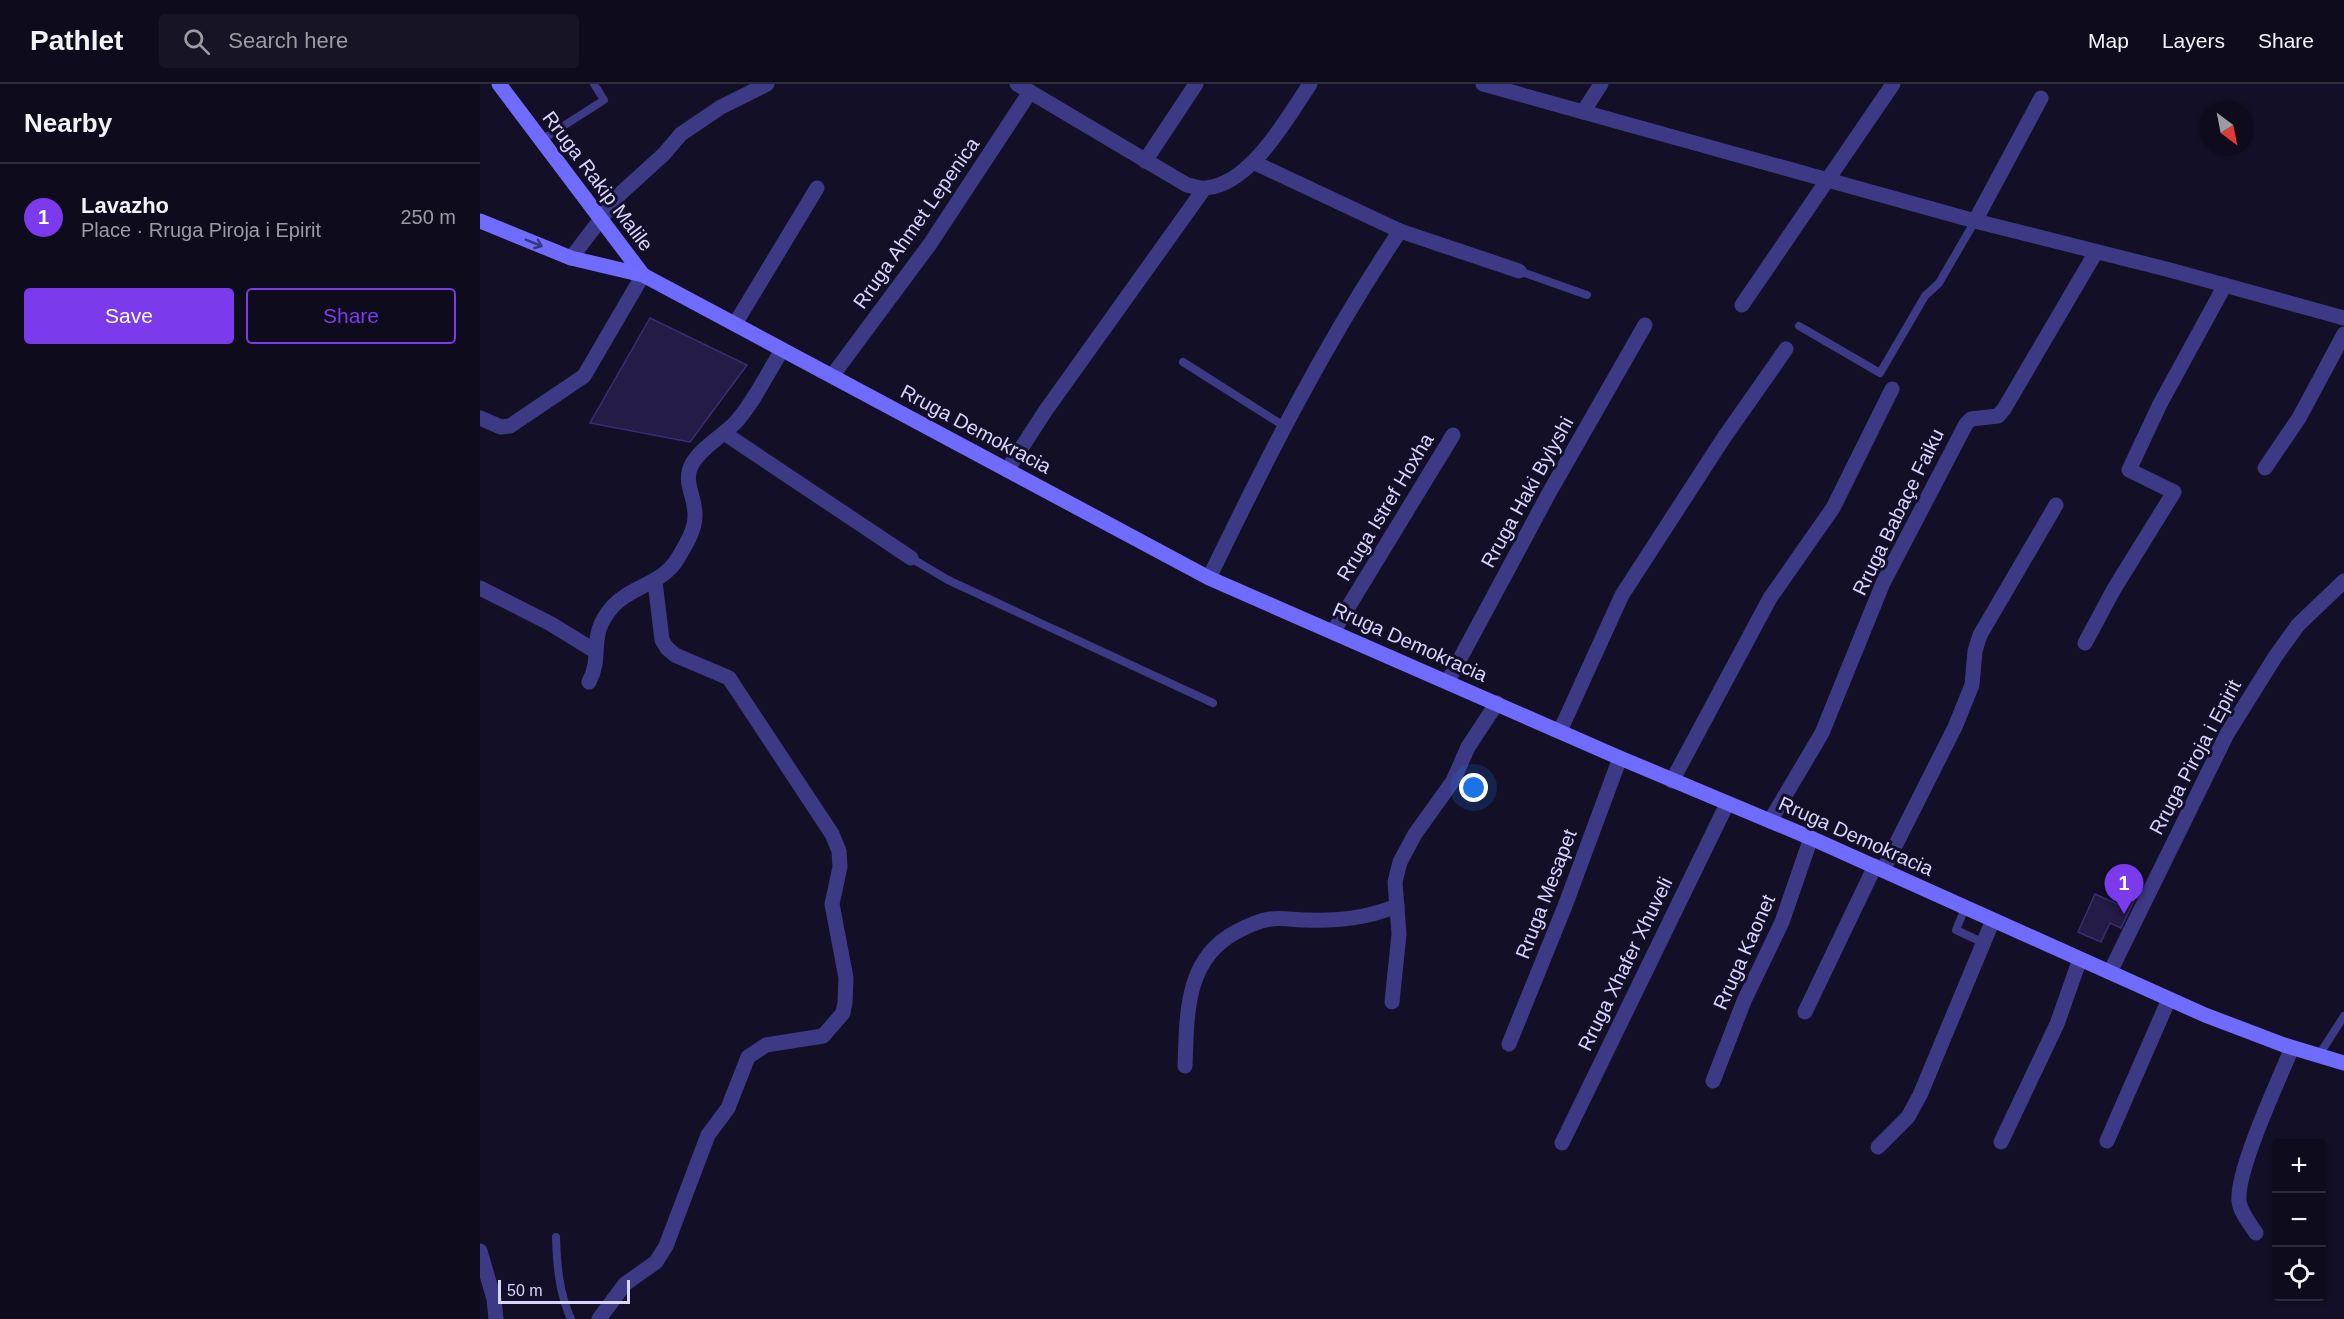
<!DOCTYPE html>
<meta charset="utf-8">
<style>
body{margin:0;font-family:Helvetica,sans-serif;background:#171425;color:#f1f3f6}
.controls{position:absolute;right:18px;bottom:18px;display:grid;overflow:hidden;border-radius:6px;box-shadow:0 2px 4px #0004}
.controls button{width:54px;height:54px;display:grid;place-items:center;padding:0;border:0;border-bottom:2px solid #2e2b3b;background:#0e0b1c;color:#f1f3f6;font:30px sans-serif}
.compass{position:absolute;left:1720px;top:18px;width:54px;height:54px;border-radius:50%;background:#0e0b1c;box-shadow:0 2px 4px #0004;rotate:148deg}
.scale{position:absolute;left:18px;bottom:15px;width:132px;box-sizing:border-box;padding-left:6px;border:3px solid #d9d4ff;border-top:0;font-size:16px;line-height:21px;white-space:nowrap;color:#d9d4ff;-webkit-text-stroke:4px #130f26;paint-order:stroke}
.you{position:absolute;left:994px;top:704px;width:21px;height:21px;margin:-15px;border:4px solid #fff;border-radius:50%;background:#1a73e8;box-shadow:0 0 0 9px #1a73e833}
.badge{display:grid;place-items:center;width:39px;height:39px;border-radius:50%;background:#7c3aed;color:#fff;font-size:20px;font-weight:700}
.pin{position:absolute;translate:-50% -50px;filter:drop-shadow(0 2px 3px #0008)}
.pin::after{content:'';position:absolute;top:32px;width:21px;height:18px;background:inherit;clip-path:polygon(0 0,100% 0,50% 100%)}
.list{margin:0;padding:0;list-style:none}
h2{display:flex;justify-content:space-between;align-items:center;height:78px;margin:0;padding:0 24px;font-size:26px}
h2 small{font-size:20px;font-weight:400;color:#9b9ba3}
.list li{display:grid;grid-template-columns:39px 1fr auto;gap:18px;align-items:center;box-sizing:border-box;height:108px;padding:0 24px;border-top:2px solid #2e2b3b}
.list b{display:block;font-size:22px;white-space:nowrap}
.list p{margin:0;font-size:20px;white-space:nowrap;color:#9b9ba3}
.list em{font-size:20px;font-style:normal;color:#9b9ba3}
.actions{display:flex;gap:12px;padding:18px 24px}
.actions a{flex:1;padding:14px 0;border:2px solid #7c3aed;border-radius:6px;text-align:center;font-size:21px;color:#7c3aed}
.actions .main{background:#7c3aed;color:#fff}
.icon{flex:none;width:33px;height:33px;fill:none;stroke:currentColor;stroke-width:2;stroke-linecap:round;stroke-linejoin:round}
.map{position:relative;flex:none;width:1864px;height:1235px;overflow:hidden}
header{display:flex;align-items:center;gap:36px;box-sizing:border-box;height:84px;padding:0 30px;background:#0e0b1c;border-bottom:2px solid #2e2b3b}
header strong{font-size:28px}
nav{display:flex;gap:33px;margin-inline-start:auto;font-size:21px}
.search{width:420px;height:54px;background:#171425;display:flex;align-items:center;gap:15px;box-sizing:border-box;padding:0 21px;border-radius:6px;color:#9b9ba3;font-size:22px}
main{display:flex}
aside{flex:1;background:#0e0b1c}
.map>svg:first-child{display:block}
.building{fill:#241b47;stroke:#3b2d73;stroke-width:1.5}
.lines{fill:none;stroke-linecap:round;stroke-linejoin:round}
.service{stroke:#3d3a85;stroke-width:8}
.minor{stroke:#3d3a85;stroke-width:15}
.secondary{stroke:#6f6bff;stroke-width:15}
.oneway{stroke:#38347d}
.labels{text-anchor:middle;dominant-baseline:central;stroke-width:6;stroke-linejoin:round;paint-order:stroke}
.street-label{font-size:20px;fill:#d9d4ff;stroke:#130f26}
</style>
<header>
<strong>Pathlet</strong>
<div class="search"><svg class="icon" aria-label="search" viewBox="0 0 24 24"><circle cx="10" cy="10" r="6"/><path d="M15 15l6 6"/></svg>Search here</div>
<nav><a>Map</a><a>Layers</a><a>Share</a></nav>
</header>
<main>
<aside>
<h2>Nearby<small></small></h2>
<ul class="list">
<li><span class="badge">1</span><div><b>Lavazho</b><p>Place · Rruga Piroja i Epirit</p></div><em>250 m</em></li>
</ul>
<div class="actions"><a class="main">Save</a><a>Share</a></div>
</aside>
<div class="map">
<svg width="1864" height="1235" viewBox="0 0 1864 1235">
<rect width="100%" height="100%" fill="#130f26"/>
<g class="building">
<path d="M170,234L267,281L210,358L110,339Z"/>
<path d="M1615,810L1639,821L1643,812L1654,817L1641,844L1630,839L1621,858L1598,848Z"/>
</g>
<g class="lines">
<g class="service">
<path d="M60,57L124,16L114,0"/>
<path d="M1039,187L1107,211"/>
<path d="M1319,242L1400,289L1445,212L1459,199L1495,137"/>
<path d="M703,278L804,342"/>
<path d="M431,474L468,496L733,619"/>
<path d="M1485,824L1476,846L1504,859"/>
<path d="M1839,971L1864,932"/>
<path d="M76,1153C77,1183 79,1208 91,1235"/>
</g>
<g class="minor">
<path d="M537,0L707,101C713,102 720,105 726,104C771,100 807,34 830,0"/>
<path d="M1003,0L1495,137L1686,185L1864,234"/>
<path d="M1103,28L1121,0"/>
<path d="M665,77L716,0"/>
<path d="M773,78L920,147L1039,187"/>
<path d="M1495,137L1561,14"/>
<path d="M91,174L140,110L184,70L201,50L241,23L287,0"/>
<path d="M1262,221L1413,0"/>
<path d="M255,240L337,104"/>
<path d="M352,292L450,160L550,8"/>
<path d="M0,334L21,343L30,342L104,292L163,191"/>
<path d="M244,349L431,474"/>
<path d="M1785,384L1819,334L1864,250"/>
<path d="M527,386L566,326L724,105"/>
<path d="M729,494C787,374 846,257 920,147"/>
<path d="M0,504L71,540L115,567"/>
<path d="M853,548L973,351"/>
<path d="M1605,559L1634,505L1694,408L1649,386L1680,320L1745,201"/>
<path d="M968,597L1069,409L1165,241"/>
<path d="M109,598C124,569 106,553 133,522C153,501 183,500 198,474C205,462 215,447 215,432C216,413 202,398 212,380C221,364 242,352 255,339C274,318 287,290 302,266"/>
<path d="M1080,647L1142,511L1243,355L1306,265"/>
<path d="M1192,697L1290,514L1353,424L1412,305"/>
<path d="M1290,737L1342,649L1403,499L1486,340L1491,335L1518,332L1524,325L1616,168"/>
<path d="M1403,786L1475,643L1492,601L1495,567L1500,551L1576,421"/>
<path d="M1630,888L1747,650L1795,573L1818,541L1864,497"/>
<path d="M912,918L919,850L915,798L920,778L935,750L973,697L988,663L1017,619"/>
<path d="M1325,928L1395,782"/>
<path d="M1029,960L1085,822L1140,674"/>
<path d="M705,982C707,930 705,875 756,848C767,842 778,837 790,835C802,833 815,836 827,836C860,837 886,834 917,822"/>
<path d="M1233,997L1264,917L1302,838L1331,754"/>
<path d="M1627,1057L1689,915"/>
<path d="M1521,1058L1577,940L1600,875"/>
<path d="M1082,1059L1247,720"/>
<path d="M1398,1063L1428,1033L1440,1011L1513,836"/>
<path d="M1776,1149C1770,1140 1760,1128 1759,1117C1756,1087 1799,995 1812,964"/>
<path d="M0,1167L14,1215L16,1235"/>
<path d="M119,1235L145,1200L176,1178L186,1162L228,1051L248,1024L268,973L286,961L343,952L363,929L365,918L366,894L352,820L360,783L359,767L352,750L249,594L195,571L187,564L182,556L175,498"/>
</g>
<g class="secondary">
<path d="M19,0L163,191"/>
<path d="M0,137L91,174L163,191L729,494L1140,674L1331,754L1725,931L1804,961L1864,979"/>
</g>
</g>
<defs><path id="oneway-shaft" d="M-6 0H5M1.5-3L5.5 0L1.5 3" fill="none" stroke-width="1.6" stroke-linecap="round" stroke-linejoin="round" transform="scale(1.5)"/></defs>
<use class="oneway" href="#oneway-shaft" transform="translate(54 159) rotate(22)"/>
<g class="labels">
<g class="street-label">
<text transform="translate(118 97) rotate(53)">Rruga Rakip Malile</text>
<text transform="translate(436 139) rotate(-55)">Rruga Ahmet Lepenica</text>
<text transform="translate(496 345) rotate(28)">Rruga Demokracia</text>
<text transform="translate(1047 408) rotate(-61)">Rruga Haki Bylyshi</text>
<text transform="translate(905 423) rotate(-59)">Rruga Istref Hoxha</text>
<text transform="translate(1418 428) rotate(-64)">Rruga Babaçe Faiku</text>
<text transform="translate(930 558) rotate(24)">Rruga Demokracia</text>
<text transform="translate(1715 673) rotate(-62)">Rruga Piroja i Epirit</text>
<text transform="translate(1376 752) rotate(24)">Rruga Demokracia</text>
<text transform="translate(1066 810) rotate(-69)">Rruga Mesapet</text>
<text transform="translate(1264 868) rotate(-66)">Rruga Kaonet</text>
<text transform="translate(1145 880) rotate(-64)">Rruga Xhafer Xhuveli</text>
</g>
</g>
</svg>
<div class="controls">
<button>+</button>
<button>−</button>
<button><svg class="icon" aria-label="locate" viewBox="0 0 24 24"><circle cx="12" cy="12" r="6"/><path d="M12 2v4M12 18v4M2 12h4M18 12h4"/></svg></button>
</div>
<svg class="compass" viewBox="-18 -18 36 36"><path d="M0-13l5 13h-10z" fill="#e53935"/><path d="M0 13l5-13h-10z" fill="#9b9ba3"/></svg>
<div class="scale">50 m</div>
<div class="you"></div>
<div class="pin badge" style="left:1644px;top:830px">1</div>
</div>
</main>
